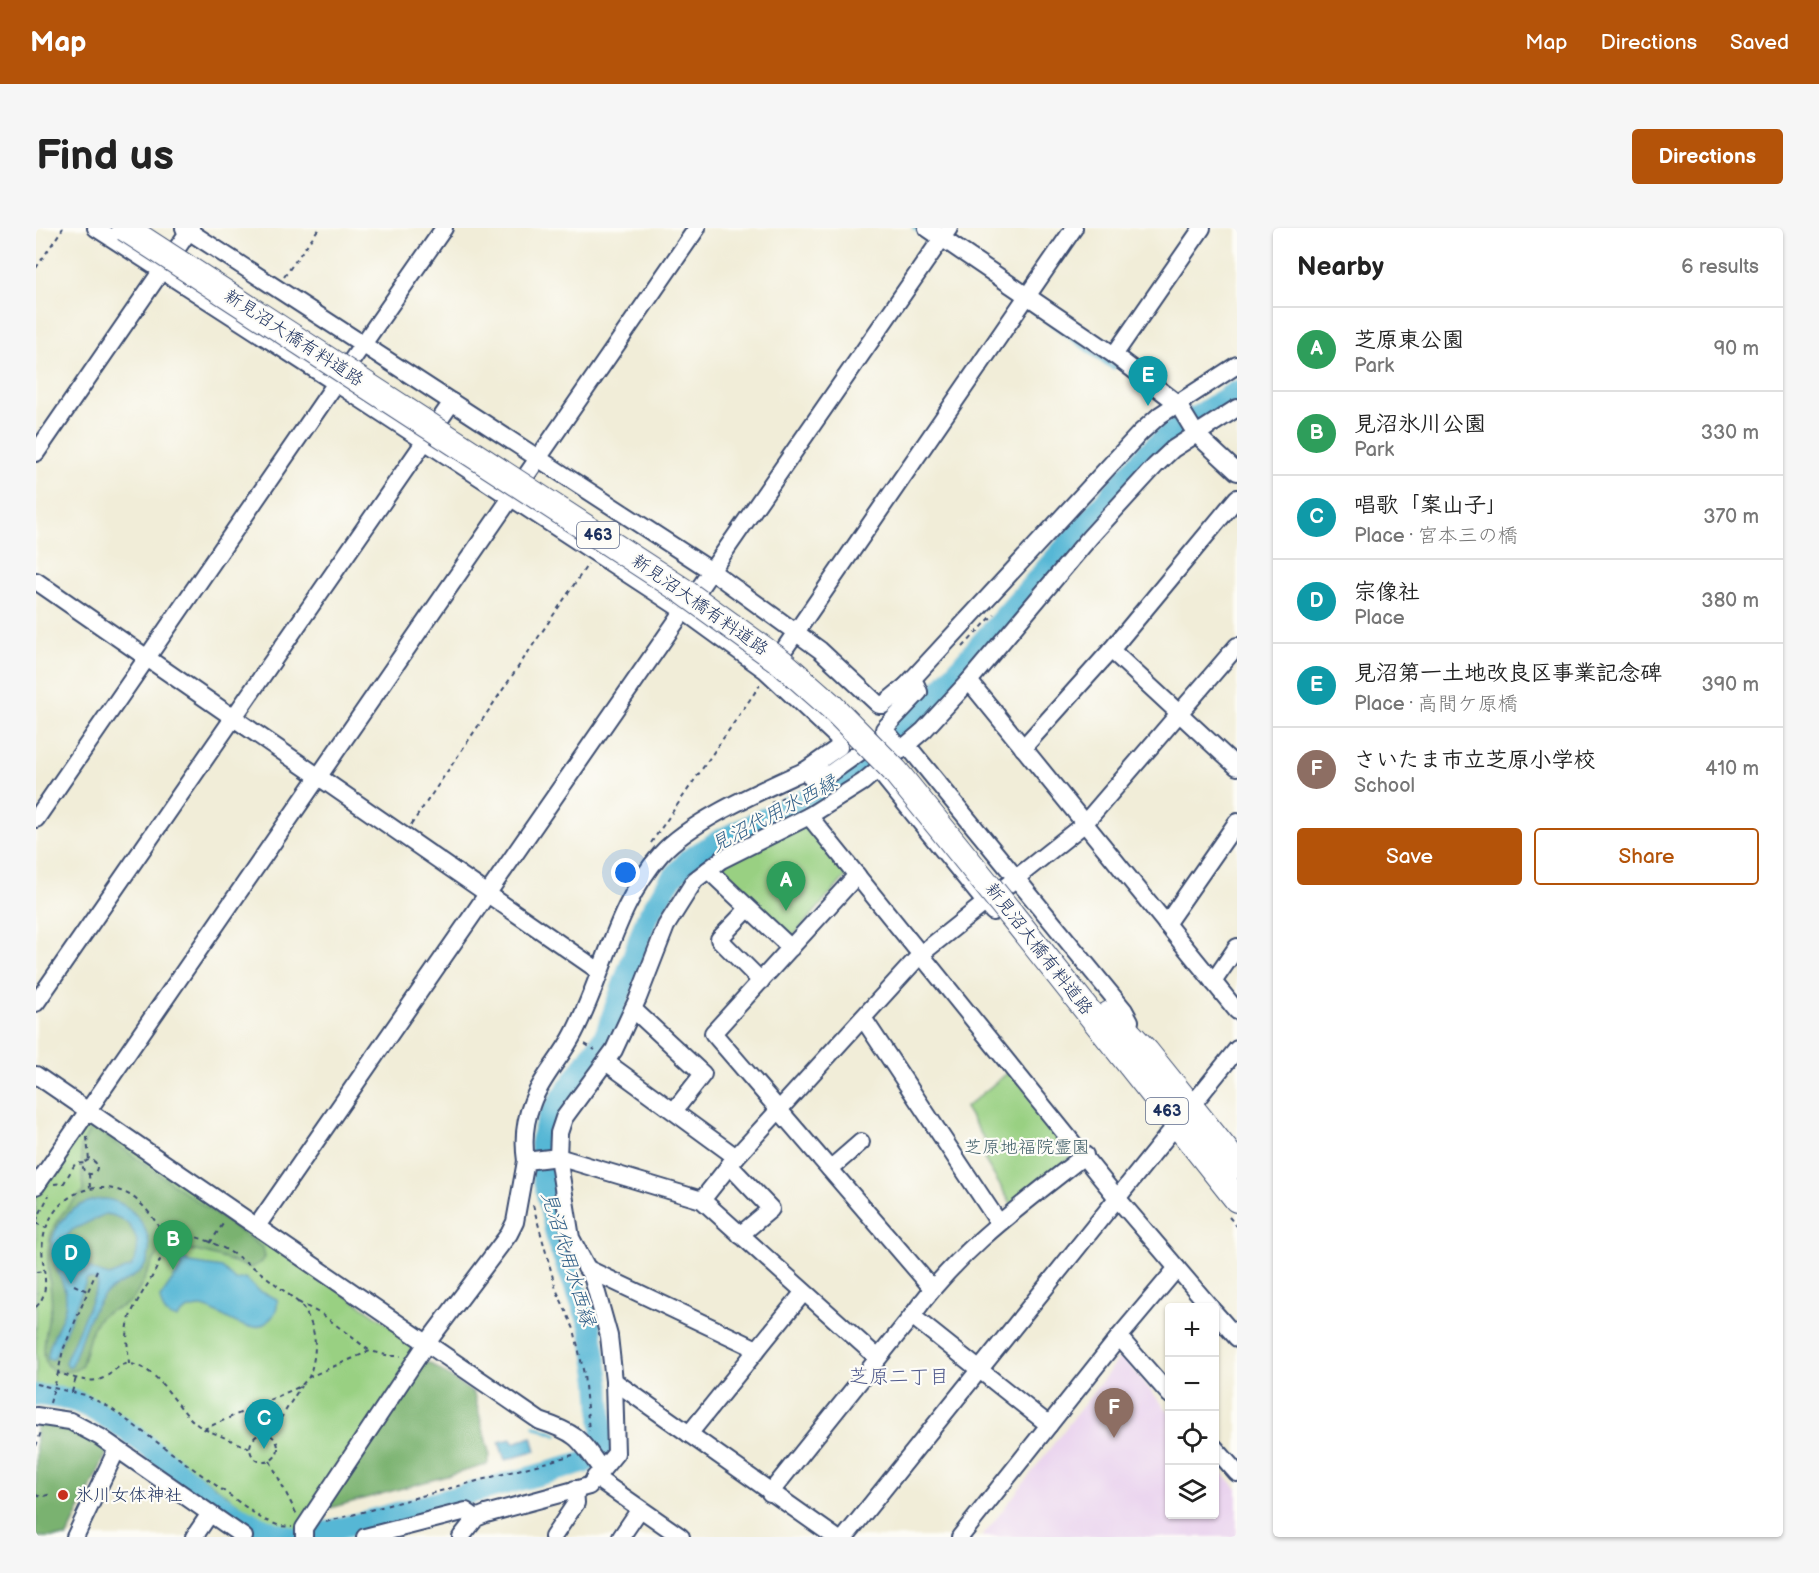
<!DOCTYPE html>
<meta charset="utf-8">
<style>
body{margin:0;font-family:"Balsamiq Sans","Klee One",sans-serif;background:#f6f6f6;color:#222}
.controls{position:absolute;right:18px;bottom:18px;display:grid;overflow:hidden;border-radius:6px;box-shadow:0 2px 4px #0004}
.controls button{width:54px;height:54px;display:grid;place-items:center;padding:0;border:0;border-bottom:2px solid #e0e0e0;background:#fff;color:#222;font:30px sans-serif}
.you{position:absolute;left:590px;top:645px;width:21px;height:21px;margin:-15px;border:4px solid #fff;border-radius:50%;background:#1a73e8;box-shadow:0 0 0 9px #1a73e833}
.badge{display:grid;place-items:center;width:39px;height:39px;border-radius:50%;background:#b45309;color:#fff;font-size:20px;font-weight:700}
.pin{position:absolute;translate:-50% -50px;filter:drop-shadow(0 2px 3px #0008)}
.pin::after{content:'';position:absolute;top:32px;width:21px;height:18px;background:inherit;clip-path:polygon(0 0,100% 0,50% 100%)}
.list{margin:0;padding:0;list-style:none}
h2{display:flex;justify-content:space-between;align-items:center;height:78px;margin:0;padding:0 24px;font-size:26px}
h2 small{font-size:20px;font-weight:400;color:#767676}
.list li{display:grid;grid-template-columns:39px 1fr auto;gap:18px;align-items:center;box-sizing:border-box;height:84px;padding:0 24px;border-top:2px solid #e0e0e0}
.list b{display:block;font-size:22px;white-space:nowrap}
.list p{margin:0;font-size:20px;white-space:nowrap;color:#767676}
.list em{font-size:20px;font-style:normal;color:#767676}
.actions{display:flex;gap:12px;padding:18px 24px}
.actions a{flex:1;padding:14px 0;border:2px solid #b45309;border-radius:6px;text-align:center;font-size:21px;color:#b45309}
.actions .main{background:#b45309;color:#fff}
.icon{flex:none;width:33px;height:33px;fill:none;stroke:currentColor;stroke-width:2;stroke-linecap:round;stroke-linejoin:round}
.map{position:relative;flex:none;width:1201px;height:1309px;overflow:hidden;border-radius:6px}
header{display:flex;align-items:center;gap:36px;box-sizing:border-box;height:84px;padding:0 30px;background:#b45309;color:#fff}
header strong{font-size:28px}
nav{display:flex;gap:33px;margin-inline-start:auto;font-size:21px}
.intro{display:flex;align-items:center;justify-content:space-between;box-sizing:border-box;height:144px;padding:0 36px}
h1{margin:0;font-size:42px}
.button{padding:15px 27px;border-radius:6px;background:#b45309;color:#fff;font-size:21px;font-weight:700}
main{display:flex;gap:36px;padding:0 36px}
aside{flex:1;background:#fff;border-radius:6px;box-shadow:0 2px 4px #0004}
.map>svg:first-child{display:block}
.built{fill:#e9d2ee}
.green{fill:#99d082;stroke:#5a8070;stroke-width:1.5}
.forest{fill:#7ab270;stroke:#4a7067;stroke-width:1.5}
.water{fill:#56b7d5;stroke:#38739a;stroke-width:1.5;fill-rule:evenodd}
.lines{fill:none;stroke-linecap:round;stroke-linejoin:round}
.stream{stroke:#56b7d5;stroke-width:4}
.river{stroke:#56b7d5;stroke-width:22}
.minor-casing{stroke:#3b4c70;stroke-width:20}
.highway-casing{stroke:#3b4c70;stroke-width:28}
.path{stroke:#3b4c70;stroke-width:2;stroke-dasharray:4.5 4.5;stroke-linecap:butt}
.minor{stroke:#fff;stroke-width:16}
.highway{stroke:#fff;stroke-width:26}
.highway-bridge-casing{stroke:#3b4c70;stroke-width:28;stroke-linecap:butt}
.highway-bridge{stroke:#fff;stroke-width:26}
.poi-dot{fill:#c8321e;stroke:#fdfcf7;stroke-width:2}
.labels{text-anchor:middle;dominant-baseline:central;stroke-width:4.5;stroke-linejoin:round;paint-order:stroke}
.shield{fill:#fdfcf7;stroke:#5f6c8c;stroke-width:1.5}
.shield-label{font-size:16px;font-weight:bold;fill:#1b2f5e}
.street-label{font-size:18px;fill:#1b2f5e;stroke:#fdfcf7}
.park-label{font-size:18px;fill:#415f69;stroke:#fdfcf7}
.poi-label{font-size:18px;fill:#1b2f5e;stroke:#fdfcf7;text-anchor:start}
.water-label{font-size:20px;font-style:italic;fill:#305f88;stroke:#fdfcf7}
.neighbourhood-label{font-size:20px;fill:#505a8c;stroke:#fdfcf7}
</style>
<header>
<strong>Map</strong>
<nav><a>Map</a><a>Directions</a><a>Saved</a></nav>
</header>
<div class="intro"><h1>Find us</h1><a class="button">Directions</a></div>
<main>
<div class="map">
<svg width="1201" height="1309" viewBox="0 0 1201 1309">
<rect width="100%" height="100%" fill="#fdfcf7"/>
<filter id="ink" filterUnits="userSpaceOnUse"><feTurbulence type="fractalNoise" baseFrequency=".0167" numOctaves="2"/><feDisplacementMap in="SourceGraphic" scale="12" xChannelSelector="R" yChannelSelector="G"/><feConvolveMatrix kernelMatrix="1 2 1 2 8 2 1 2 1" color-interpolation-filters="sRGB"/></filter>
<filter id="wash" filterUnits="userSpaceOnUse"><feTurbulence type="fractalNoise" baseFrequency=".008" numOctaves="4" result="noise"/><feDisplacementMap in="SourceGraphic" scale="24" xChannelSelector="R" yChannelSelector="G"/><feGaussianBlur stdDeviation="1.35" result="paint"/><feColorMatrix in="noise" values="0 0 0 0 0 0 0 0 0 0 0 0 0 0 0 0 0 1.4 0 .05"/><feComposite in="paint" operator="in"/></filter>
<g filter="url(#wash)">
<rect width="100%" height="100%" fill="#f1edd8"/>
<path class="built" d="M1085,1128L1133,1184L1134,1286H1178L1179,1235L1201,1261V1309H946Z"/>
<g class="green">
<path d="M766,597L773,598L812,646L752,714L677,641Z"/>
<path d="M975,842L1039,926L975,976L948,931L956,924L929,880Z"/>
<path d="M53,889L385,1119L261,1302L244,1300L225,1292L73,1180L48,1169L0,1158V966Z"/>
</g>
<g class="forest">
<path d="M58,900L227,1020L229,1029L226,1034L215,1040C196,1034 138,1010 122,1027C113,1036 107,1059 97,1071C88,1081 75,1080 65,1088C53,1099 51,1124 45,1139C36,1145 30,1144 19,1143C0,1138 11,1098 15,1081C17,1071 14,1059 13,1049C9,1006 15,993 47,964L45,919L54,901Z"/>
<path d="M387,1135H394L438,1166L454,1228L451,1237L294,1280L291,1278Z"/>
<path d="M0,1195L29,1198L69,1220L71,1225L31,1309H0Z"/>
</g>
<g class="water">
<path d="M66,971C95,971 121,1005 111,1033C104,1051 81,1054 68,1067C51,1085 44,1115 36,1137L32,1139L29,1134L62,1056L60,1052L51,1051L18,1131H12C11,1111 31,1091 30,1070C30,1055 18,1041 16,1026C12,997 40,973 66,971ZM69,986C97,989 110,1016 95,1039L73,1048C55,1043 33,1031 30,1010L36,1002Z"/>
<path d="M141,1025L154,1035L186,1040L199,1052L209,1050L221,1062L241,1071C242,1077 240,1084 236,1089C214,1116 187,1082 166,1079C155,1078 148,1083 141,1090C130,1090 125,1080 124,1070L145,1040L138,1026Z"/>
<path d="M496,1209L500,1223L469,1232L463,1214L475,1211L477,1215Z"/>
</g>
<g class="lines">
<g class="stream">
<path d="M878,0L887,6"/>
<path d="M957,55L983,73"/>
<path d="M989,77L1077,140L1080,136"/>
<path d="M498,1198L521,1207"/>
</g>
<g class="river">
<path d="M861,507L885,484L1111,225L1134,205L1201,163"/>
<path d="M0,1167C13,1169 29,1169 41,1174C115,1204 177,1293 254,1309"/>
<path d="M271,1309L502,1247L547,1235L560,1228L566,1219V1201L563,1153L554,1097L522,1015L506,943L505,912L513,888L570,806L610,692L633,654L653,631L682,613L791,560L831,533"/>
</g>
</g>
</g>
<g filter="url(#ink)">
<g class="lines">
<defs>
<g id="minor">
<path d="M60,0L300,155L408,0"/>
<path d="M148,0L674,342L784,422L843,477H847L870,458L880,457L883,464L848,501L866,522"/>
<path d="M891,0L1078,127L1141,175L1160,206L1201,244"/>
<path d="M1078,127L1166,0"/>
<path d="M0,225L155,0"/>
<path d="M0,353L563,743"/>
<path d="M1075,422L1201,539"/>
<path d="M736,439L1038,0"/>
<path d="M933,453L1201,783"/>
<path d="M870,458L1104,205L1124,187L1201,137"/>
<path d="M871,517L1088,782L1094,793L1092,801"/>
<path d="M987,520L1075,422L1201,270"/>
<path d="M842,542L957,684"/>
<path d="M773,588L1082,971L1175,1080"/>
<path d="M0,591L300,155L645,381L729,442L802,510L803,519L770,542L777,553L796,544L831,519L840,527"/>
<path d="M672,642L755,720"/>
<path d="M821,647L677,805L896,1060"/>
<path d="M712,681L683,711L725,753"/>
<path d="M1130,696L1201,594"/>
<path d="M1177,754L1201,719"/>
<path d="M0,775L416,174"/>
<path d="M597,781L667,846L638,883"/>
<path d="M827,790L963,995"/>
<path d="M570,834L700,929"/>
<path d="M0,847L504,1193C541,1205 543,1210 565,1241"/>
<path d="M490,933C487,913 488,895 496,875C505,850 526,829 538,805C568,747 580,676 625,626C656,592 727,562 770,542"/>
<path d="M693,937L735,981L704,1007"/>
<path d="M794,941L825,914"/>
<path d="M0,958L661,0"/>
<path d="M666,972L700,929L885,726L1048,596L1201,418"/>
<path d="M221,998L913,0"/>
<path d="M550,1040L721,1121"/>
<path d="M1178,1084L1201,1110"/>
<path d="M876,1088L1013,1197"/>
<path d="M1083,1109L1134,1167"/>
<path d="M578,1153L799,1309"/>
<path d="M0,1188L34,1193L64,1209L208,1309"/>
<path d="M653,1206L767,1065"/>
<path d="M1178,1219L1201,1245"/>
<path d="M559,1249L645,1309"/>
<path d="M734,1265L876,1088C921,1023 987,976 1049,927"/>
<path d="M39,1309L81,1221"/>
<path d="M158,1309L173,1287"/>
<path d="M268,1309V1300L391,1115L473,1006L479,994L490,933L522,929L666,972L842,1130"/>
<path d="M329,1309L430,1283L440,1290"/>
<path d="M425,1309L440,1290L450,1286L553,1258L580,1225L578,1153L573,1108L557,1051L535,1010L522,929L523,905L528,890L578,822L602,770L630,698L659,652L685,632L773,588L827,554L888,502L933,453L1054,309L1119,238L1137,221L1201,180"/>
<path d="M517,1309L540,1275L539,1261"/>
<path d="M585,1309L604,1281"/>
<path d="M809,1309L1201,821"/>
<path d="M924,1309L1083,1109L1141,1040"/>
</g>
<g id="highway">
<path d="M974,685L1201,971"/>
<path d="M1074,786L1110,824L1201,937"/>
</g>
</defs>
<use href="#minor" class="minor-casing"/>
<use href="#highway" class="highway-casing"/>
<g class="path">
<path d="M0,40L27,0"/>
<path d="M248,49L283,0"/>
<path d="M927,419L958,386"/>
<path d="M735,575L756,565"/>
<path d="M375,597L552,336"/>
<path d="M615,615L724,457"/>
<path d="M549,816L559,822"/>
<path d="M51,909L53,933"/>
<circle cx="54" cy="939" r="7"/>
<path d="M53,946L54,960"/>
<path d="M18,956L28,955L39,936L49,935"/>
<path d="M497,977L520,1061L538,1101L548,1146L553,1203"/>
<path d="M1193,989L1201,998"/>
<path d="M0,993L13,967"/>
<path d="M0,995L10,1000"/>
<path d="M174,1015L189,993"/>
<path d="M61,1042L27,1122L22,1145C38,1149 56,1158 71,1148C77,1144 84,1136 91,1136C125,1136 141,1187 168,1201L265,1158L273,1149L334,1123L354,1128H365"/>
<path d="M0,1044L8,1043"/>
<path d="M38,1057L51,1063"/>
<path d="M262,1074L287,1087L334,1123"/>
<path d="M0,1079C18,1061 3,1036 7,1013C11,983 35,959 66,960C98,960 112,982 128,1006C171,1002 210,1033 242,1058C251,1066 263,1073 269,1083C282,1105 281,1126 273,1149"/>
<path d="M93,1136C92,1120 89,1104 94,1089C105,1060 130,1039 128,1006"/>
<path d="M0,1156L49,1167L73,1179L226,1291L244,1298L256,1299"/>
<path d="M36,1164L40,1150"/>
<path d="M14,1175L22,1145"/>
<path d="M168,1201L214,1220"/>
<circle cx="228" cy="1220" r="14"/>
<path d="M235,1206L265,1158"/>
<path d="M0,1218L5,1204"/>
<path d="M234,1233L261,1287"/>
<path d="M0,1267L5,1269L15,1266"/>
<path d="M290,1294L537,1227"/>
</g>
<use href="#minor" class="minor"/>
<use href="#highway" class="highway"/>
<defs>
<path id="highway-bridge" d="M89,0L647,363L745,434L796,479L859,543L974,685"/>
</defs>
<use href="#highway-bridge" class="highway-bridge-casing"/>
<use href="#highway-bridge" class="highway-bridge"/>
</g>
</g>
<circle class="poi-dot" cx="27" cy="1267" r="6"/>
<g class="labels">
<g class="shield">
<rect x="541" y="294" width="42" height="26" rx="4.5"/>
<rect x="1110" y="870" width="42" height="26" rx="4.5"/>
</g>
<g class="shield-label">
<text x="562" y="307">463</text>
<text x="1131" y="883">463</text>
</g>
<g class="street-label">
<text transform="translate(258 110) rotate(33)">新見沼大橋有料道路</text>
<text transform="translate(664 377) rotate(35)">新見沼大橋有料道路</text>
<text transform="translate(1003 721) rotate(52)">新見沼大橋有料道路</text>
</g>
<g class="park-label">
<text x="991" y="919">芝原地福院霊園</text>
</g>
<g class="poi-label">
<text x="39" y="1267">氷川女体神社</text>
</g>
<g class="water-label">
<text transform="translate(738 586) rotate(-28)">見沼代用水西縁</text>
<text transform="translate(532 1031) rotate(73)">見沼代用水西縁</text>
</g>
<g class="neighbourhood-label">
<text x="863" y="1149">芝原二丁目</text>
</g>
</g>
</svg>
<div class="controls">
<button>+</button>
<button>−</button>
<button><svg class="icon" aria-label="locate" viewBox="0 0 24 24"><circle cx="12" cy="12" r="6"/><path d="M12 2v4M12 18v4M2 12h4M18 12h4"/></svg></button>
<button><svg class="icon" aria-label="layers" viewBox="0 0 24 24"><path d="M12 4l9 5-9 5-9-5zM3 14l9 5 9-5"/></svg></button>
</div>
<div class="you"></div>
<div class="pin badge" style="left:750px;top:683px;background:#2e9e5b">A</div>
<div class="pin badge" style="left:137px;top:1042px;background:#2e9e5b">B</div>
<div class="pin badge" style="left:228px;top:1221px;background:#0f9aa8">C</div>
<div class="pin badge" style="left:35px;top:1056px;background:#0f9aa8">D</div>
<div class="pin badge" style="left:1112px;top:178px;background:#0f9aa8">E</div>
<div class="pin badge" style="left:1078px;top:1210px;background:#8d6e63">F</div>
</div>
<aside>
<h2>Nearby<small>6 results</small></h2>
<ul class="list">
<li><span class="badge" style="background:#2e9e5b">A</span><div><b>芝原東公園</b><p>Park</p></div><em>90 m</em></li>
<li><span class="badge" style="background:#2e9e5b">B</span><div><b>見沼氷川公園</b><p>Park</p></div><em>330 m</em></li>
<li><span class="badge" style="background:#0f9aa8">C</span><div><b>唱歌「案山子」</b><p>Place · 宮本三の橋</p></div><em>370 m</em></li>
<li><span class="badge" style="background:#0f9aa8">D</span><div><b>宗像社</b><p>Place</p></div><em>380 m</em></li>
<li><span class="badge" style="background:#0f9aa8">E</span><div><b>見沼第一土地改良区事業記念碑</b><p>Place · 高間ケ原橋</p></div><em>390 m</em></li>
<li><span class="badge" style="background:#8d6e63">F</span><div><b>さいたま市立芝原小学校</b><p>School</p></div><em>410 m</em></li>
</ul>
<div class="actions"><a class="main">Save</a><a>Share</a></div>
</aside>
</main>
